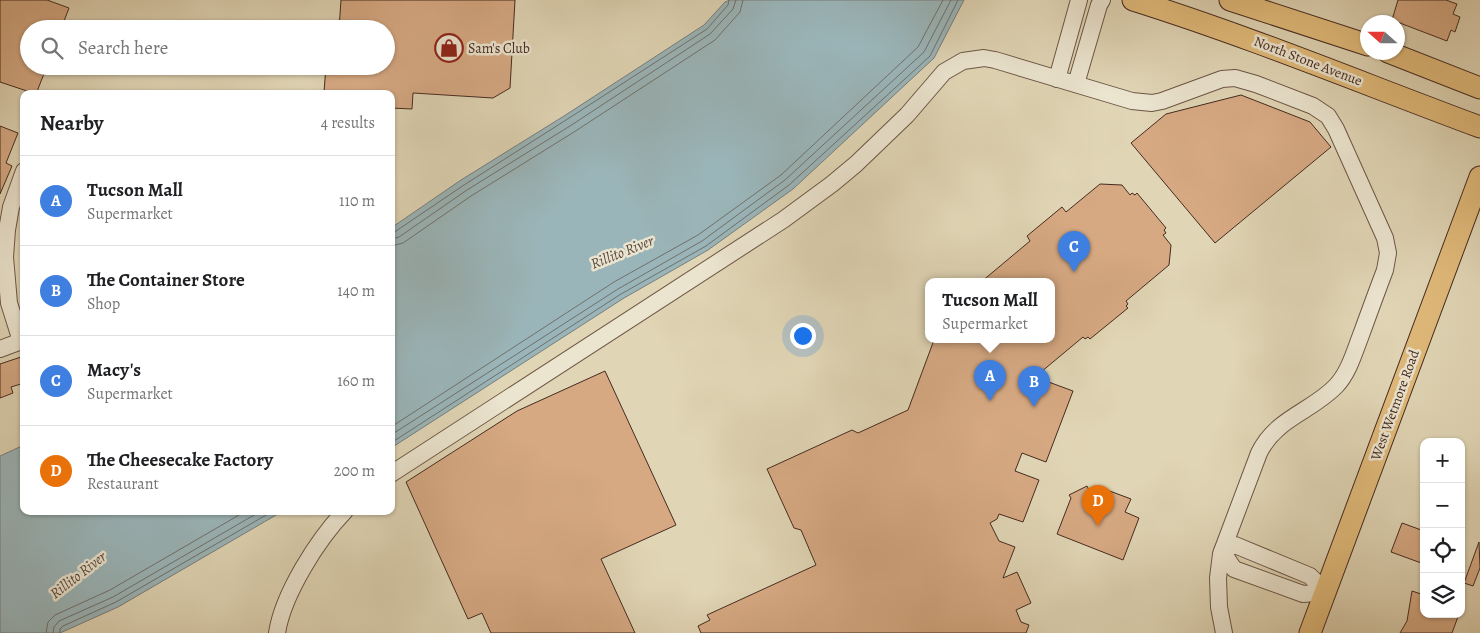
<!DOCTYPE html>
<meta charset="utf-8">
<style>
body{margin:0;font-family:Alegreya,serif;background:#f6f6f6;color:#202124}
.controls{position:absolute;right:15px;bottom:15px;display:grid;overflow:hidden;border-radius:10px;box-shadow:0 1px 4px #0004}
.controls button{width:45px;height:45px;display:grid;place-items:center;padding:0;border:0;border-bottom:1px solid #e0e0e0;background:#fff;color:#202124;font:25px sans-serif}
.compass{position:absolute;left:1360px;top:15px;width:45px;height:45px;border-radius:50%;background:#fff;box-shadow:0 1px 4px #0004;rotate:291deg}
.you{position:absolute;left:802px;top:335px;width:18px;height:18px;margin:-12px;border:4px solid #fff;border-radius:50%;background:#1a73e8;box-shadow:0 0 0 8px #1a73e833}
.badge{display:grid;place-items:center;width:32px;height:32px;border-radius:50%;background:#0f766e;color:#fff;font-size:16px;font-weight:700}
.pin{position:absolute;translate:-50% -41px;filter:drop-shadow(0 1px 2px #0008)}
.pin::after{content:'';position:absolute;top:26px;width:18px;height:15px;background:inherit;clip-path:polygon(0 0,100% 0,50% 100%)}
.popup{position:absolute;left:925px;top:278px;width:130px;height:65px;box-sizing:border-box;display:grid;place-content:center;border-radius:10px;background:#fff;filter:drop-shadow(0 1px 4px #0005);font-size:16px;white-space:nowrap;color:#757577}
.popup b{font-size:19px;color:#202124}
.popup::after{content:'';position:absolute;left:50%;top:100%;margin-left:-10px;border:10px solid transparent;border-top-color:#fff}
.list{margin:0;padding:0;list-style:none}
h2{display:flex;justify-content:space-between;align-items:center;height:65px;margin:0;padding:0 20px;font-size:21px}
h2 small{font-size:16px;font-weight:400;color:#757577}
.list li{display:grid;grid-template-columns:32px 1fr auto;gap:15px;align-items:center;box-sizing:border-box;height:90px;padding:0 20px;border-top:1px solid #e0e0e0}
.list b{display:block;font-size:19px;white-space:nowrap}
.list p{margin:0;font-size:16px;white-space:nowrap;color:#757577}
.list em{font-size:16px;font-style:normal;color:#757577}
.icon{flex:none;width:28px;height:28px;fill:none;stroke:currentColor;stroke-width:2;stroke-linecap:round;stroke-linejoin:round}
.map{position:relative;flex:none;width:1480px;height:633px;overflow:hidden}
.search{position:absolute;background:#fff;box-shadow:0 1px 4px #0004;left:20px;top:20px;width:375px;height:55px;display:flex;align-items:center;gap:12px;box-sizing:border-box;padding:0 18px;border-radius:28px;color:#757577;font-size:19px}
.panel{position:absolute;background:#fff;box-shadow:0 1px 4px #0004;left:20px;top:90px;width:375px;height:425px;border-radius:10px}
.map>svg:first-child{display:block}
.water{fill:#9ab5b9;stroke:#787e7c}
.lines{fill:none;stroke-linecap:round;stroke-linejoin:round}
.shore{stroke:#70706c;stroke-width:1}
.building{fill:#d6a983;stroke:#452b20}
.minor-casing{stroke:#6c5645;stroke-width:18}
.major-casing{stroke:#452b20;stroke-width:23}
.minor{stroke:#ebe4cf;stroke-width:16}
.major{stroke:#e0ba7a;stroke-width:21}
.labels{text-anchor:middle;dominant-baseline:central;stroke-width:5;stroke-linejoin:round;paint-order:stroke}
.poi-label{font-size:14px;fill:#452b20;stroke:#ebe4cf;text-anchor:start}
.street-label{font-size:14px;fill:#452b20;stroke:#ebe4cf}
.water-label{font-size:15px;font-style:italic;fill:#56473f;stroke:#ebe4cf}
</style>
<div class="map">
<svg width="1480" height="633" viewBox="0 0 1480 633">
<rect width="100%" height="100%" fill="#e0d5b5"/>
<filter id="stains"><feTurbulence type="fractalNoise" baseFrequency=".004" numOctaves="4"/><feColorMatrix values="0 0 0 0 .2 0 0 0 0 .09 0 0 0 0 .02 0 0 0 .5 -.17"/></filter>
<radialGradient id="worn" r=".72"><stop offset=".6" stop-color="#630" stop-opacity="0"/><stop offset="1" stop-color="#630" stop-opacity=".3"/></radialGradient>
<g class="water">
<path d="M730,0H964L934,58L793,189L708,250L624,298L391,448V228L461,180L564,116L704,25L725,2Z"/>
<path d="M24,445V511H283L118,607L60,633H0V456Z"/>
</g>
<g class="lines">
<g class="shore">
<path d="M391,232L396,231L464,185L566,120L707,29L728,5L729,0"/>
<path d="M391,239L399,237L467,190L570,126L710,34L733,9L736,0"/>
<path d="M391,246L403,243L471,196L574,132L715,40L740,12L743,0"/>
<path d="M391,427L614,282L698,235L781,175L918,47L943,0"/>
<path d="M391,435L618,289L702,241L785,180L924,52L951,0"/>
<path d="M391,443L621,294L706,246L789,185L930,56L958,0"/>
<path d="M46,633L48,622L55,615L110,590L246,511"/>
<path d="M53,633L54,627L59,621L113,597L261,511"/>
<path d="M60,633V629L63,626L116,602L273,511"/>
</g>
</g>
<g class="building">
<path d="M0,0H47L69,8L61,29H29V66H47L36,94L0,82Z"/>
<path d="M341,0H515L510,88L493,98L413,93L412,109L391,108V94H335L324,92L326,66H386V29H339Z"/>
<path d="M1398,0H1446L1457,4L1453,14L1460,17L1455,32L1451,30L1447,41L1392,20Z"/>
<path d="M1241,95L1310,122L1331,147L1215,243L1131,143L1166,114Z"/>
<path d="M0,126L18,133L6,163L12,166L0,194Z"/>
<path d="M1100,184L1122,185L1130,195L1132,193L1135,195L1137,193L1166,228L1164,230L1166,233L1163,235L1171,245L1169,265L1126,301L1128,304L1126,306L1128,308L1090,339L1088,337L1085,339L1083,337L1035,377L1073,391L1046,462L1022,453L1015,471L1039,480L1023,522L999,514L997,519L990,523L999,541L1015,547L1003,578L1017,572L1031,603L1016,610L1021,622L1029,625L1026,633H701L698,626L710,620L707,615L816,565L801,530L794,528L767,469L852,430L858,433L908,410L934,340H1051V282H981L1030,241L1027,236L1062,207L1066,212Z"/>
<path d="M24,356V383L11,387L13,393L0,398V364Z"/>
<path d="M605,371L676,525L601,559L635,633H491L482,613L468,619L406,482L517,411Z"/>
<path d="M1087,486L1089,490L1104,496L1107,490L1131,499L1125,512L1139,518L1123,560L1057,534L1071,498L1069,495Z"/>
<path d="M1402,523L1424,531V564L1391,552Z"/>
<path d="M1479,542L1480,568L1473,586L1464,583Z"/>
<path d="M1412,591L1424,595V614H1459L1452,633H1400L1407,621Z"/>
</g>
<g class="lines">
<defs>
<g id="minor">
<path d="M1057,79L1079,0"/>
<path d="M1076,84L1099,5L1102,0"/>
<path d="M21,341L9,303L5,257L7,230L11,207L24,171"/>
<path d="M0,349L24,340"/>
<path d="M391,474L783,220L832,184L856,164L907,115L944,72L963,61L984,58L995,60L1132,101L1152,103L1162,101L1222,79L1235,78L1256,84L1313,106L1328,116L1336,129L1385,238L1388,253L1385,270C1377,291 1369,313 1361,335C1354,353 1349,372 1336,386C1311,412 1276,418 1259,453L1221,554L1218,578L1219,607L1224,633"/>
<path d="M1235,545L1310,576L1326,592L1303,594L1234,569L1222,551Z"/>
<path d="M277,633C283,594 318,539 345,511"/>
</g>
<g id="major">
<path d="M1133,0C1251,37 1364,84 1480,127"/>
<path d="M1230,0L1368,45"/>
<path d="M1388,52L1480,88"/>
<path d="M1310,633L1480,177"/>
</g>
</defs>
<use href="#minor" class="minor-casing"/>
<use href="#major" class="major-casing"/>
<use href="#minor" class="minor"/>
<use href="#major" class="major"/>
</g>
<defs>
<symbol id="shop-ring" viewBox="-11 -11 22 22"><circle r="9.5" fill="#ebe4cf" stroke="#8f2418" stroke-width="1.5"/><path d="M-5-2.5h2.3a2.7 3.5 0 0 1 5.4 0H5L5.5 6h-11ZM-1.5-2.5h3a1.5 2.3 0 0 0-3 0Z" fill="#8f2418"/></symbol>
</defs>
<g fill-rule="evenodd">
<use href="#shop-ring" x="433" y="32" width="32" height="32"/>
</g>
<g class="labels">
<g class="poi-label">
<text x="468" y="48">Sam's Club</text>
</g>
<g class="street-label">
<text transform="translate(1308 61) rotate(21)">North Stone Avenue</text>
<text transform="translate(1395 405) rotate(-70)">West Wetmore Road</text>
</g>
<g class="water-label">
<text transform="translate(622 252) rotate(-22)">Rillito River</text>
<text transform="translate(78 575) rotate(-38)">Rillito River</text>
</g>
</g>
<rect width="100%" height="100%" filter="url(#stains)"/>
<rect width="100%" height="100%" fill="url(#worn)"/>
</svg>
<div class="controls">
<button>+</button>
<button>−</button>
<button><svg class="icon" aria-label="locate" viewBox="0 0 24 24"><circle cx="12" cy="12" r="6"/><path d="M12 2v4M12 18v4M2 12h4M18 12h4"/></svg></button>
<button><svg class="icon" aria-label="layers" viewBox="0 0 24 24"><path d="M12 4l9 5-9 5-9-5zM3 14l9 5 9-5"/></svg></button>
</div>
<svg class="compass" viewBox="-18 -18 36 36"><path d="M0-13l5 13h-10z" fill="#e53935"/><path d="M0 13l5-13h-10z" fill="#757577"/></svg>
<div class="you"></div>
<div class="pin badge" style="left:990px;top:401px;background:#3f7fe0">A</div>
<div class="popup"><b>Tucson Mall</b>Supermarket</div>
<div class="pin badge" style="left:1034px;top:407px;background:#3f7fe0">B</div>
<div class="pin badge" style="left:1074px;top:272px;background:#3f7fe0">C</div>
<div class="pin badge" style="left:1098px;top:526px;background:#e8710a">D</div>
<div class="search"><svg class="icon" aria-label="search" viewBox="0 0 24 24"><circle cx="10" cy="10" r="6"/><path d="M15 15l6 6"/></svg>Search here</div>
<section class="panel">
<h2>Nearby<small>4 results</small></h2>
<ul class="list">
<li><span class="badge" style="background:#3f7fe0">A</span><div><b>Tucson Mall</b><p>Supermarket</p></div><em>110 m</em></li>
<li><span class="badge" style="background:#3f7fe0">B</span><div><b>The Container Store</b><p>Shop</p></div><em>140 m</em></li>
<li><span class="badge" style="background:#3f7fe0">C</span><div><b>Macy's</b><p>Supermarket</p></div><em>160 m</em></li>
<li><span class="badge" style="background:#e8710a">D</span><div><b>The Cheesecake Factory</b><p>Restaurant</p></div><em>200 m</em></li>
</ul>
</section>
</div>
